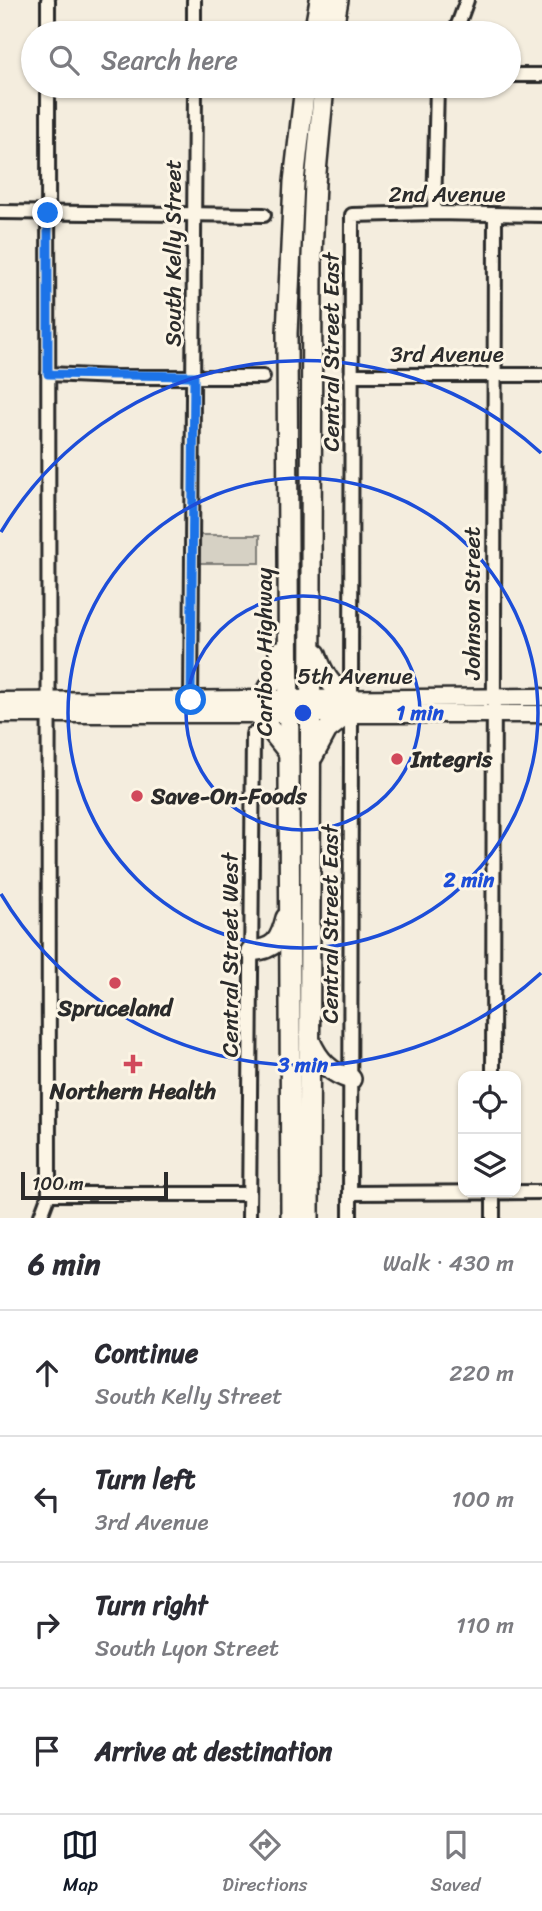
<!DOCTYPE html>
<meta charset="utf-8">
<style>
body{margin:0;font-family:Sriracha,sans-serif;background:#f2f2f3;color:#2b2b33}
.controls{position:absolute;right:21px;bottom:21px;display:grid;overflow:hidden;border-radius:14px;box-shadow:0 2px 5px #0004}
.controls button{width:63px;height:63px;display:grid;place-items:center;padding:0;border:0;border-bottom:2px solid #e1e1e2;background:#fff;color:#2b2b33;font:35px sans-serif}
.scale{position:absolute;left:21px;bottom:18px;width:147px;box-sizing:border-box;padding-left:7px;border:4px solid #2b2b2b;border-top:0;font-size:19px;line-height:24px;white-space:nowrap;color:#2b2b2b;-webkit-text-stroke:5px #fcf5e5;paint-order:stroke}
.stop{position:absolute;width:21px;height:21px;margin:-16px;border:5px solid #1a73e8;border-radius:50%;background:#fff}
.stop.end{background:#1a73e8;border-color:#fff;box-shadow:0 2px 7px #0008}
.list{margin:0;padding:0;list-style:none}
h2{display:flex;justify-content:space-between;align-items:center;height:91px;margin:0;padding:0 28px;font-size:30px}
h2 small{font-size:23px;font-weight:400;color:#7c7c81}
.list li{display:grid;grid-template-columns:46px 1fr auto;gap:21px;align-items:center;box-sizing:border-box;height:126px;padding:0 28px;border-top:2px solid #e1e1e2}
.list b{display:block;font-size:26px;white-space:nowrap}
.list p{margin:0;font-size:23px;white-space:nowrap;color:#7c7c81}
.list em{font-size:23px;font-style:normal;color:#7c7c81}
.icon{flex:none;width:38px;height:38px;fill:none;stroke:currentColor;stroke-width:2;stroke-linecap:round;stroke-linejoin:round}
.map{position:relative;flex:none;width:542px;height:1218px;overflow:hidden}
.search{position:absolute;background:#fff;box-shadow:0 2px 5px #0004;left:21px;right:21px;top:21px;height:77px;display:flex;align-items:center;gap:18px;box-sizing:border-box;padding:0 24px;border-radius:38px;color:#7c7c81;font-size:26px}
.sheet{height:595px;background:#fff}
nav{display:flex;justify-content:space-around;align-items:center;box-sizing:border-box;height:98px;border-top:2px solid #e1e1e2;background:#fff;font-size:19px;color:#7c7c81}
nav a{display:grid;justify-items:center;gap:4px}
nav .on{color:#111827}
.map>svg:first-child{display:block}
.green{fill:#d6d1c4;stroke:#807e78;stroke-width:2}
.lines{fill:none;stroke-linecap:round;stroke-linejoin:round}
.minor-casing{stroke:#2b2b2b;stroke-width:18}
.major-casing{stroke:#2b2b2b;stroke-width:21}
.highway-casing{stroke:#2b2b2b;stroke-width:24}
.minor{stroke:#fcf5e5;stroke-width:12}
.major{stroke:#fcf5e5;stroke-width:16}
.highway{stroke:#fcf5e5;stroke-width:19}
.route{stroke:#1a73e8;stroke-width:9}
.ring{fill:none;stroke:#1d4ed8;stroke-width:3.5}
.poi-dot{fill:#d1495b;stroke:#fcf5e5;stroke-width:2.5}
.labels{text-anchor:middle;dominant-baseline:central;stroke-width:6;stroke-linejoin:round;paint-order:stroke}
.street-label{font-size:23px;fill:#2b2b2b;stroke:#fcf5e5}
.poi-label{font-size:23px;font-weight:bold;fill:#2b2b2b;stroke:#fcf5e5;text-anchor:start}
.centre{fill:#1d4ed8;stroke:#fcf5e5;stroke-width:3.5}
.ring-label{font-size:21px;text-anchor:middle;font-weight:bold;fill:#1d4ed8;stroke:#fcf5e5;stroke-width:6;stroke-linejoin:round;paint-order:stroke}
</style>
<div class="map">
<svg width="542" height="1218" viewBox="0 0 542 1218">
<rect width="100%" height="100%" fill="#f4edde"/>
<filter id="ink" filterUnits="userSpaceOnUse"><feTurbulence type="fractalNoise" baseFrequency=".0143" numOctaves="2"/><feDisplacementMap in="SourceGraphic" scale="14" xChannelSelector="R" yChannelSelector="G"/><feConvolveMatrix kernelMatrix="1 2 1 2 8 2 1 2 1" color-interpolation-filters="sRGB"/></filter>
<g filter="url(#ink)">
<rect class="green" x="196" y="535" width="64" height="28"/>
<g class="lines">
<defs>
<g id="minor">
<path d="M194,0V33"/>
<path d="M48,33V0"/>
<path d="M455,33L467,0"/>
<path d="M509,75H542"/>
<path d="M0,212L264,215"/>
<path d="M434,213L437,86"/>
<path d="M48,374L115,377H263"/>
<path d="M351,375H542"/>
<path d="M351,699L352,215L434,213L542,215"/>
<path d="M191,708L195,86"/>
<path d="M493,1076L495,215"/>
<path d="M350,1193L542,1192"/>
<path d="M49,1194H249"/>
<path d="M40,1218L49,1194L48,86"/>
<path d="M249,1218L253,734"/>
<path d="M350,1218L351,714"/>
<path d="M493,1218V1192"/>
</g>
<g id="major">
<path d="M0,701L542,697"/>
<path d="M0,714H542"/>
</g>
<g id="highway">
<path d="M314,33L320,0"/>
<path d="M332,33L338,0"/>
<path d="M316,654C323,675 331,686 349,699"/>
<path d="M263,699L278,671L279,652"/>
<path d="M258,714L289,753"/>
<path d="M313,756L327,730L347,714"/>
<path d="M251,951C275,949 280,941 286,918"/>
<path d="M310,1041C318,1060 330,1073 351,1079"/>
<path d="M291,1218L287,333L294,182L305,86"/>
<path d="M309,1218L312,256L315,183L324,86"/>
</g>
</defs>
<use href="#minor" class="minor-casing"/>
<use href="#major" class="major-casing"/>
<use href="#highway" class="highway-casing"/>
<use href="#minor" class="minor"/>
<use href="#major" class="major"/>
<use href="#highway" class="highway"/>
</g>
</g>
<g class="lines" filter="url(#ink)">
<path class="route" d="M48,213V374L194,376L191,700"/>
</g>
<g class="ring">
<circle cx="303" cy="713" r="117"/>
<circle cx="303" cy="713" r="235"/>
<path d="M541 973A352 352 0 0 1 1 894M1 532A352 352 0 0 1 541 453"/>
</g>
<g class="poi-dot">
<circle cx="397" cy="759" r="7"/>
<circle cx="137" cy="796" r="7"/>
<circle cx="115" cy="983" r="7"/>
<path d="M129.5 1053.5h7v7h7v7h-7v7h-7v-7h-7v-7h7z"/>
</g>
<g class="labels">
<g class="street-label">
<text x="447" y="194">2nd Avenue</text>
<text transform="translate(173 253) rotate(-90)">South Kelly Street</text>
<text transform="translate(331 352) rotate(-90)">Central Street East</text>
<text x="447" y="354">3rd Avenue</text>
<text transform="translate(472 603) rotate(-90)">Johnson Street</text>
<text transform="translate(264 652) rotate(-90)">Cariboo Highway</text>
<text x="355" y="676">5th Avenue</text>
<text transform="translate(330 924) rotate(-90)">Central Street East</text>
<text transform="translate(230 955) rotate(-90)">Central Street West</text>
</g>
<g class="poi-label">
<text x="411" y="759">Integris</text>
<text x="151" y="796">Save-On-Foods</text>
<text x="115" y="1008" text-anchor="middle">Spruceland</text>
<text x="133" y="1091" text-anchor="middle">Northern Health</text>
</g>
</g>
<circle cx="303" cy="713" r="10" class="centre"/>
<g class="ring-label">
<text x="420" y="720">1 min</text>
<text x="469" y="887">2 min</text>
<text x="303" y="1072">3 min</text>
</g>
</svg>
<div class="controls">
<button><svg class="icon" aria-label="locate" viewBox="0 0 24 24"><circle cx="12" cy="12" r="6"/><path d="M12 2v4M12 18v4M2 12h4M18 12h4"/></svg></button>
<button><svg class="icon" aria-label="layers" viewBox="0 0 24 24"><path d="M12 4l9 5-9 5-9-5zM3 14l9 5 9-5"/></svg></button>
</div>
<div class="scale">100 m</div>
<div class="stop" style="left:191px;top:700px"></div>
<div class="stop end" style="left:48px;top:213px"></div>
<div class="search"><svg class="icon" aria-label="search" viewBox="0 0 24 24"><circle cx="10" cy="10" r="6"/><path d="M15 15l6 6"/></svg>Search here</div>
</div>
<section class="sheet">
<h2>6 min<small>Walk · 430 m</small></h2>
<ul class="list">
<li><svg class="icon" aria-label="ahead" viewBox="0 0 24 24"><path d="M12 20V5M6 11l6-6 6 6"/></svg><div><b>Continue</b><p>South Kelly Street</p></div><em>220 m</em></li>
<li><svg class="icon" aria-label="left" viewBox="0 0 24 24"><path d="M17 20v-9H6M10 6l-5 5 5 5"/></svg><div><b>Turn left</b><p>3rd Avenue</p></div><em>100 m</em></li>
<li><svg class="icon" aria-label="right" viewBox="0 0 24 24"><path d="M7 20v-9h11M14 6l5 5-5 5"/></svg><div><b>Turn right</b><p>South Lyon Street</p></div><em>110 m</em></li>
<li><svg class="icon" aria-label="arrive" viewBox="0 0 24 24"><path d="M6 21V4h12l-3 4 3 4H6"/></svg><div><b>Arrive at destination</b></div></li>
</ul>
</section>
<nav>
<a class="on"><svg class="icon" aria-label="map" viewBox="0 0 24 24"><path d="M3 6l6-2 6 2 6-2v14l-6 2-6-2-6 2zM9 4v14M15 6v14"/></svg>Map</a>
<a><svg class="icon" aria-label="directions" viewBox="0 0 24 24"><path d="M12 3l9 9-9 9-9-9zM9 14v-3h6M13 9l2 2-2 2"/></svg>Directions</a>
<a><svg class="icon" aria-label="saved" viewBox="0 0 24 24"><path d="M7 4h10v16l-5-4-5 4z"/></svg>Saved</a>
</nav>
